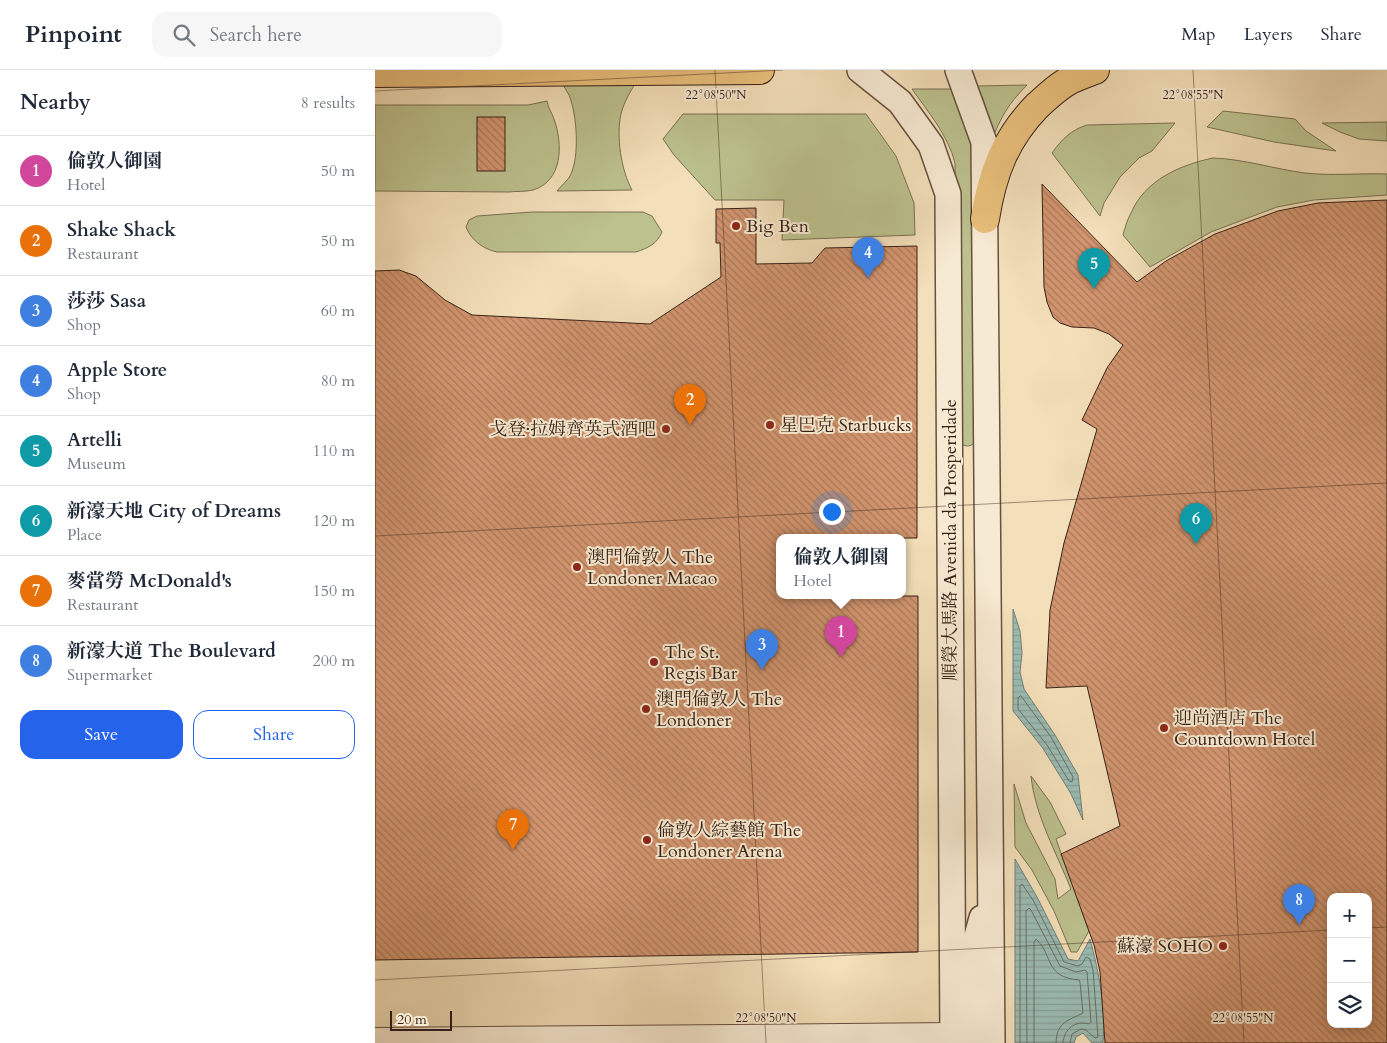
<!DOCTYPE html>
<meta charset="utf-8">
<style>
body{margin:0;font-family:Cardo,"Noto Serif SC",serif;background:#f6f6f7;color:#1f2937}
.controls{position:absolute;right:15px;bottom:15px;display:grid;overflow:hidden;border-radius:10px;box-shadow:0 2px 12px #0003}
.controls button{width:45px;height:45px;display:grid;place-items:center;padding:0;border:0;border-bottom:1px solid #e0e1e3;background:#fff;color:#1f2937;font:25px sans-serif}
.scale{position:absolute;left:15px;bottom:12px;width:62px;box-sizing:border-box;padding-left:5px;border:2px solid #392117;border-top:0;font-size:14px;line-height:18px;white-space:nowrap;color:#392117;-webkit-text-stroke:4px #f7ead2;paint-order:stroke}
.you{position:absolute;left:456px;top:441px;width:18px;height:18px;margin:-12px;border:4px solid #fff;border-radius:50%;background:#1a73e8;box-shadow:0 0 0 8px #1a73e833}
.badge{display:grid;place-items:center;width:32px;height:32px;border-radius:50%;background:#2563eb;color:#fff;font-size:16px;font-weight:700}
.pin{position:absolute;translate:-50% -41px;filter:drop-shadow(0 1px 2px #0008)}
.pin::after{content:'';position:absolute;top:26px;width:18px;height:15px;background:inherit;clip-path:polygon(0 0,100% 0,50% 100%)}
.popup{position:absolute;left:401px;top:464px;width:130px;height:65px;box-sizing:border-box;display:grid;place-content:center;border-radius:10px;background:#fff;filter:drop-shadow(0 1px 4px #0005);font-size:16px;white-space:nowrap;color:#747a83}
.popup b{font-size:19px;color:#1f2937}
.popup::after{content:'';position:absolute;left:50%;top:100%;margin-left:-10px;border:10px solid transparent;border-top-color:#fff}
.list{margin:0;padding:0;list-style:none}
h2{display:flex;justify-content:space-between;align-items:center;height:65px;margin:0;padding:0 20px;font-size:21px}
h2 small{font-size:16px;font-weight:400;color:#747a83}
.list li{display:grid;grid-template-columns:32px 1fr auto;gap:15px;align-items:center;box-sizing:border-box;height:70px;padding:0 20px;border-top:1px solid #e0e1e3}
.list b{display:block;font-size:19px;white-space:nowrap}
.list p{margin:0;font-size:16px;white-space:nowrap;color:#747a83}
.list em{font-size:16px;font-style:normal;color:#747a83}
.actions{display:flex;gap:10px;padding:15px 20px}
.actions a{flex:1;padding:11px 0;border:1px solid #2563eb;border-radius:15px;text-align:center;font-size:18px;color:#2563eb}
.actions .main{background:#2563eb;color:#fff}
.icon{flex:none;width:28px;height:28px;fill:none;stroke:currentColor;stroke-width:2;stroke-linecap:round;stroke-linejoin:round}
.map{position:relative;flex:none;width:1012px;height:973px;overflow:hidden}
header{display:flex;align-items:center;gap:30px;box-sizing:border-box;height:70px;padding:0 25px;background:#fff;border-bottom:1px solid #e0e1e3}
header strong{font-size:24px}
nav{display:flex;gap:28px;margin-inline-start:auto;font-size:18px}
.search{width:350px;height:45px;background:#f6f6f7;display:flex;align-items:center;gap:12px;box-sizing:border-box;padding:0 18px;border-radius:15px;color:#747a83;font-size:19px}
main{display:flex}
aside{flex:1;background:#fff}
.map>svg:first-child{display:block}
.grass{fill:#bcc18e;stroke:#7a7152}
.water{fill:url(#water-rules);stroke:#747e75}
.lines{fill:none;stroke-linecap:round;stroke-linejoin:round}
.shore{stroke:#6a6e65;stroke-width:1}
.building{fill:url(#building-back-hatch);stroke:#392117;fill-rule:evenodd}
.minor-casing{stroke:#685040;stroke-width:22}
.tertiary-casing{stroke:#685040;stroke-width:28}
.primary-casing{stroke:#392117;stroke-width:30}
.minor{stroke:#f7ead2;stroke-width:20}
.tertiary{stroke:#f7ead2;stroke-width:25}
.primary{stroke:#eac07c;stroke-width:28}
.ticks{fill:none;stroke:#392117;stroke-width:1;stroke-opacity:0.45}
.poi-dot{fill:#8f2418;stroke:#f7ead2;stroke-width:2}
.labels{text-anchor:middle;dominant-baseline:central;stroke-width:4;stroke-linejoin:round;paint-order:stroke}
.poi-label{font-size:18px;fill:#392117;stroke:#f7ead2;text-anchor:start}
.street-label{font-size:18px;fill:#392117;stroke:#f7ead2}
.ticks-label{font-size:12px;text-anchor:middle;fill:#392117;stroke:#f7ead2;stroke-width:4;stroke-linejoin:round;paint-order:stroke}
</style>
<header>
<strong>Pinpoint</strong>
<div class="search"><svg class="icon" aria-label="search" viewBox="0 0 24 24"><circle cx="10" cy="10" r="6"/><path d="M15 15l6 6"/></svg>Search here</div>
<nav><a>Map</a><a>Layers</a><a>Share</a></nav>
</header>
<main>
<aside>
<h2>Nearby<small>8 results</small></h2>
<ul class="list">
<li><span class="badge" style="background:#d1479c">1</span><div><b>倫敦人御園</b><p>Hotel</p></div><em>50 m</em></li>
<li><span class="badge" style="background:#e8710a">2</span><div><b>Shake Shack</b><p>Restaurant</p></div><em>50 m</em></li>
<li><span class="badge" style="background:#3f7fe0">3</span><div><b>莎莎 Sasa</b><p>Shop</p></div><em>60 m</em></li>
<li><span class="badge" style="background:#3f7fe0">4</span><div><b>Apple Store</b><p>Shop</p></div><em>80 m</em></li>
<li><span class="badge" style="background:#0f9aa8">5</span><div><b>Artelli</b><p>Museum</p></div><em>110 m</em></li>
<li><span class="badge" style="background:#0f9aa8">6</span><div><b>新濠天地 City of Dreams</b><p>Place</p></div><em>120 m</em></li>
<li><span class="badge" style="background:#e8710a">7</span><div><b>麥當勞 McDonald's</b><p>Restaurant</p></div><em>150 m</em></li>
<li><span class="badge" style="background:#3f7fe0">8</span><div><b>新濠大道 The Boulevard</b><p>Supermarket</p></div><em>200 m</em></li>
</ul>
<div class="actions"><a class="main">Save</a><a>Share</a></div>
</aside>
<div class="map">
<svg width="1012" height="973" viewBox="0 0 1012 973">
<defs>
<pattern id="water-rules" width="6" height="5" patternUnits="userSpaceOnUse" patternTransform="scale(1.25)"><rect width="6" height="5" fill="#9bbcb3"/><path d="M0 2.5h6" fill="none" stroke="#86a199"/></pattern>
<pattern id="building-back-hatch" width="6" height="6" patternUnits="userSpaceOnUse" patternTransform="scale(1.25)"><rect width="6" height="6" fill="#d2956f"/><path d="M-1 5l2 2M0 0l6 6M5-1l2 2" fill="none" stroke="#ab795a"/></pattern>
</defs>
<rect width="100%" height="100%" fill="#f3dfb9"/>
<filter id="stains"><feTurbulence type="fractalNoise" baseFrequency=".004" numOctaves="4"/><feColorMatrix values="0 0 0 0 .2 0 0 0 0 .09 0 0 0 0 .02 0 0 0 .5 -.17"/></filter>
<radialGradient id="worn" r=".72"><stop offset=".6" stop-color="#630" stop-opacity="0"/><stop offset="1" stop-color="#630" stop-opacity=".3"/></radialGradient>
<g class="grass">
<path d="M184,8L263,9C257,19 249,31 246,44C241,66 246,100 257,120L182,121C186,116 192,111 195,106C205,87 202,44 194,25C191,19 187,14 184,8Z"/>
<path d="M652,15C633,34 626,47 616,72C613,52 613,33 601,16Z"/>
<path d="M537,19H575L581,25L600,78L602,369C598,376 593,378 586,374L584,368L580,93C573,65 553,42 537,19Z"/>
<path d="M172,31C173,38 177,43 179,49C188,74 188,111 158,120C150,122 141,121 134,122L0,121V35H153Z"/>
<path d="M848,41L920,49L931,61L961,81L899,72L832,57Z"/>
<path d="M308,44H491L521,86L539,133L540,165L407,170L409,130H340L299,85L288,69Z"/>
<path d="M1012,52V71L984,69L965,62L947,53Z"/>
<path d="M800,53L777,81L764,88L745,107L729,133L725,146L677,83C687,69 696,60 712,55Z"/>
<path d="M838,88C869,89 899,99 930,103C957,106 985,103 1012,104V125L939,130L902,137L836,162L775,197L748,165C750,158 752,150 756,143C770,110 805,95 838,88Z"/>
<path d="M157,142H268L277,146L287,162C282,174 273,178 261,182H122C108,179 96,170 91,157L94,150L102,146Z"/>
<path d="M656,706L675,732L691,764L681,769L714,861L702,882H696L679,841L657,800L640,777L639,714L651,753L680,809L683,829L696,819C681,782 660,745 656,706Z"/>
</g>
<g class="water">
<path d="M638,539L645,561L647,583L645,602L649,619L680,665L703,705L708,750L695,722L667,677L638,641Z"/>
<path d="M640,789L662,827L693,889L703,891L715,869C724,902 731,938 728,973H717L708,963L701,967L699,973H640Z"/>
</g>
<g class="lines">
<g class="shore">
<path d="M646,626L676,667L698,707L697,712L694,711L672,675L643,639V628Z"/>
<path d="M645,973V816L647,814L658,830L689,892L703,896L707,894L711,887L715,889L718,900L723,967L720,968L711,960L706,959L697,964L695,973"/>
<path d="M652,973L651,841L654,838L656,840L685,896L701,902L710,900L712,902L716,952L714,954C700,950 689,959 688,973"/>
<path d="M659,973V872L661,869C679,886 669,907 704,910L705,912L708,943C693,951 682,951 681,973"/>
</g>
</g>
<g class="building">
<rect x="102" y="47" width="28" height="54"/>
<path d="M667,114L762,212L791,191L840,164L903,141L943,133L1012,130V973H730L725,902L719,875L686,784L745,756L712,616L671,618L675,540L689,473L722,359L707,350L732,298L748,275L734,264L719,258L697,257L685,253L678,247L672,232L669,217ZM956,827H993V954H956Z"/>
<path d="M381,138V194L437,193L450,178L542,176V468H405V526H543V882L0,890V201L24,200L41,206L70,230L97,245L275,254L346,207L345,173H341V139Z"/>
</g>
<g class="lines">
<defs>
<path id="minor" d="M0,968L578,963"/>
<g id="tertiary">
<path d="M485,0L525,32L556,75L573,124L578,973"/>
<path d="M583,0L609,72L617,973"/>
<path d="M597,973L596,888L607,848"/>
</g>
<g id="primary">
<path d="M0,3L385,0"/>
<path d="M610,149C617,104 630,69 662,36C672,27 683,16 695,10C703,6 712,3 720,0"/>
</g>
</defs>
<use href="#minor" class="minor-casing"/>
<use href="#tertiary" class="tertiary-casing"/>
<use href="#primary" class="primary-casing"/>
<use href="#minor" class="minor"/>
<use href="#tertiary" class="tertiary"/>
<use href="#primary" class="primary"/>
</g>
<path class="ticks" d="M340,0L391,973M818,0L869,973M0,21L408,0M0,466L1012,413M993,858L1012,857M0,910L956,860"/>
<g class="poi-dot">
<circle cx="361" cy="156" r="5"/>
<circle cx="395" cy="355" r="5"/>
<circle cx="291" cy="359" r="5"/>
<circle cx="202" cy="497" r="5"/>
<circle cx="279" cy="592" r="5"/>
<circle cx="271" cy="639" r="5"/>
<circle cx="789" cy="658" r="5"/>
<circle cx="272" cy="770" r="5"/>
<circle cx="848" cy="876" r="5"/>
</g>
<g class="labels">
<g class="poi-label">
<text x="371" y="156">Big Ben</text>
<text x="405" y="355">星巴克 Starbucks</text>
<text x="281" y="359" text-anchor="end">戈登·拉姆齊英式酒吧</text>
<text x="212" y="487">澳門倫敦人 The<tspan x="212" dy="21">Londoner Macao</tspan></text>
<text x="289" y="582">The St.<tspan x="289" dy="21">Regis Bar</tspan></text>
<text x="281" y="629">澳門倫敦人 The<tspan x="281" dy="21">Londoner</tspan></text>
<text x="799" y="648">迎尚酒店 The<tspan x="799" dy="21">Countdown Hotel</tspan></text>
<text x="282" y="760">倫敦人綜藝館 The<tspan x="282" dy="21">Londoner Arena</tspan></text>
<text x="838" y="876" text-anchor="end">蘇濠 SOHO</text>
</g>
<g class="street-label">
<text transform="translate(575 470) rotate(-90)">順榮大馬路 Avenida da Prosperidade</text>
</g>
</g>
<g class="ticks-label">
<text x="341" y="29">22°08'50"N</text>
<text x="818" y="29">22°08'55"N</text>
<text x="391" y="952">22°08'50"N</text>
<text x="868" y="952">22°08'55"N</text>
</g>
<rect width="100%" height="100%" filter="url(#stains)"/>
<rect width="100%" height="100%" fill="url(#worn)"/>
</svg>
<div class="controls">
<button>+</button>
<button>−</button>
<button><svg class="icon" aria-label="layers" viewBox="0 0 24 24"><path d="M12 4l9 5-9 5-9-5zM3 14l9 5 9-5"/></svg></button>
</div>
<div class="scale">20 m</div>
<div class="you"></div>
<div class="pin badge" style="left:466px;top:587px;background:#d1479c">1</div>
<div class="popup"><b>倫敦人御園</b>Hotel</div>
<div class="pin badge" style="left:315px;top:355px;background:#e8710a">2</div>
<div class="pin badge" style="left:387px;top:600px;background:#3f7fe0">3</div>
<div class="pin badge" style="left:493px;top:208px;background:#3f7fe0">4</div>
<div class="pin badge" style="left:719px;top:219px;background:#0f9aa8">5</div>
<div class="pin badge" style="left:821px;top:474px;background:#0f9aa8">6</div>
<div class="pin badge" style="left:138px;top:780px;background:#e8710a">7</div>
<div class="pin badge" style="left:924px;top:855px;background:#3f7fe0">8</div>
</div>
</main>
